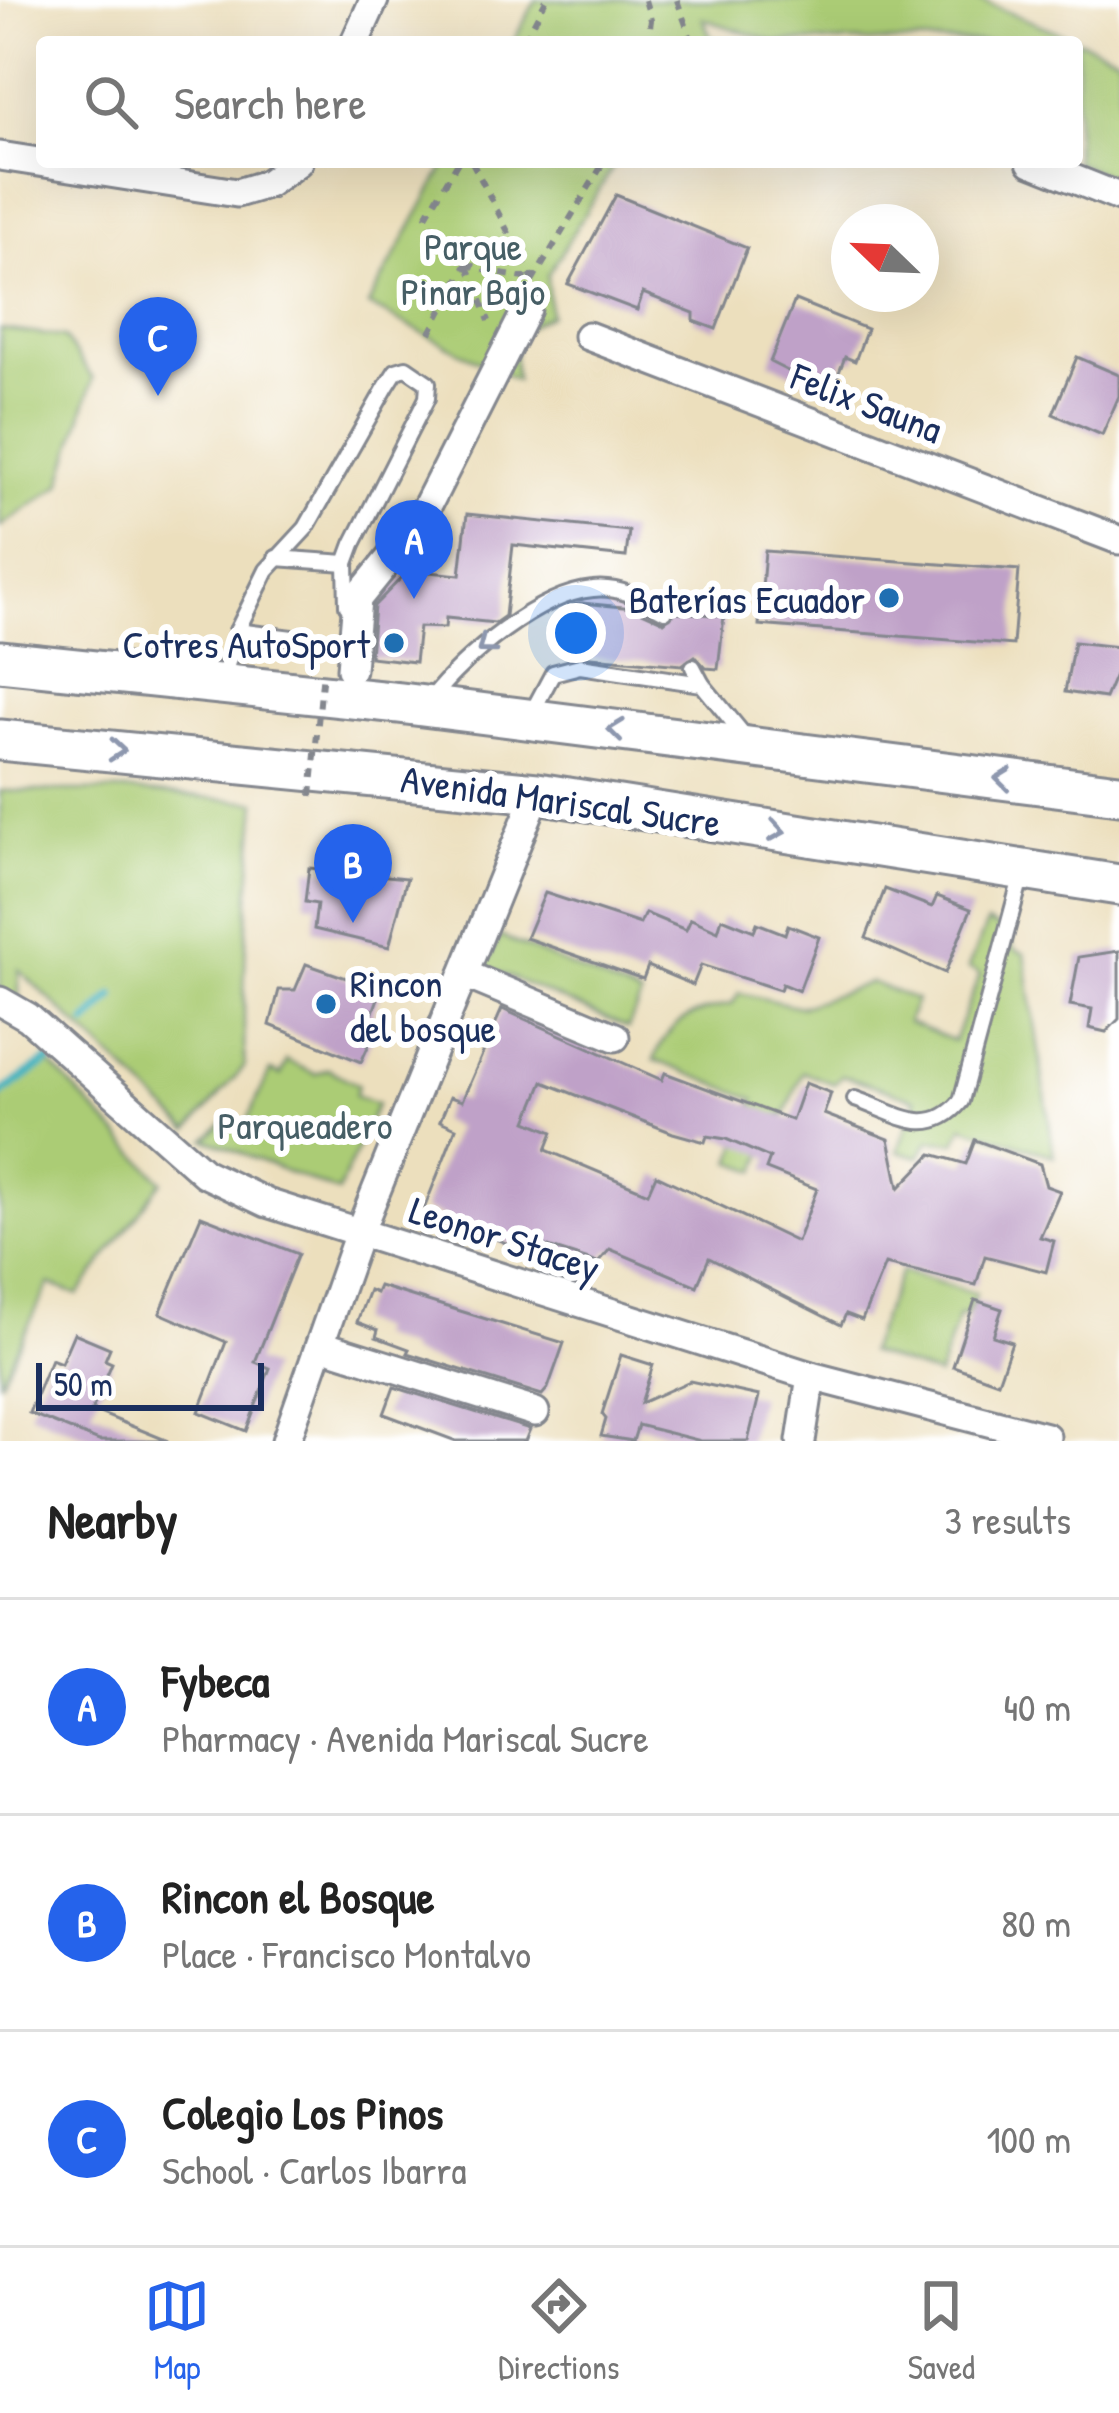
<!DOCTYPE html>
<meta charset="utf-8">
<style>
body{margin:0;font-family:"Patrick Hand",sans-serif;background:#f6f6f6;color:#222}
.compass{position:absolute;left:831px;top:204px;width:108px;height:108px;border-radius:50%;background:#fff;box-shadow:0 12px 48px #0002;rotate:293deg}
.scale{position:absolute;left:36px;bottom:30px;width:228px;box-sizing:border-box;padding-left:12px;border:6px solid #1b2f5e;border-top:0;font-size:33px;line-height:42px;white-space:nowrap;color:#1b2f5e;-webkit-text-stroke:9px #fff;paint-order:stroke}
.you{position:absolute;left:576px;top:633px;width:42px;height:42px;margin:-30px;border:9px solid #fff;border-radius:50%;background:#1a73e8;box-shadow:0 0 0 18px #1a73e833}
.badge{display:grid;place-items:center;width:78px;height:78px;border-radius:50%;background:#2563eb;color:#fff;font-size:39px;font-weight:700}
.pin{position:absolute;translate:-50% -99px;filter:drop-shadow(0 3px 6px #0008)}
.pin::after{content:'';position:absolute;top:63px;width:42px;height:36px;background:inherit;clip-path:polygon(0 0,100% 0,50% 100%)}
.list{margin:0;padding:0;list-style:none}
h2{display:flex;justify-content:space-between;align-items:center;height:156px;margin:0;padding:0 48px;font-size:51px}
h2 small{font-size:39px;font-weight:400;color:#767676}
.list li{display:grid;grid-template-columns:78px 1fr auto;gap:36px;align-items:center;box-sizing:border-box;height:216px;padding:0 48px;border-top:3px solid #e0e0e0}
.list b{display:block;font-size:45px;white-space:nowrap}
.list p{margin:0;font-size:39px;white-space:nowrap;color:#767676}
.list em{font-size:39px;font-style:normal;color:#767676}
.icon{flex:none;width:66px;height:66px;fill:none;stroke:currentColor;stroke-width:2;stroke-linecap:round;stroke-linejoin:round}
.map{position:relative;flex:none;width:1119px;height:1441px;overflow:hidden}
.search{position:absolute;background:#fff;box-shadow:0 12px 48px #0002;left:36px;right:36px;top:36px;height:132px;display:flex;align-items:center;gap:30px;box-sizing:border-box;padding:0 42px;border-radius:12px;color:#767676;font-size:45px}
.sheet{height:804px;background:#fff}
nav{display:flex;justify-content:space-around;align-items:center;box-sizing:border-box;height:168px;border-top:3px solid #e0e0e0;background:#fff;font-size:33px;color:#767676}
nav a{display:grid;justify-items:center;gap:6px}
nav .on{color:#2563eb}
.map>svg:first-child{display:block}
.green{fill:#abcc74;stroke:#637e69;stroke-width:3}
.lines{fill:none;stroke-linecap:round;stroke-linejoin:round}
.stream{stroke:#40b0bb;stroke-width:9}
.building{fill:#bfa1c8;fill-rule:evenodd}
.lane-casing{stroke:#84878e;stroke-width:20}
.street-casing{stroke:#84878e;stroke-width:33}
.primary-casing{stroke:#84878e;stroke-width:45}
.path{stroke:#84878e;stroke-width:6;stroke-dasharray:9 9;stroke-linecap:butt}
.lane{stroke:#fff;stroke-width:14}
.street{stroke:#fff;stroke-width:27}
.primary{stroke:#fff;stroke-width:39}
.path-bridge{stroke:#84878e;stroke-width:6;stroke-dasharray:9 9;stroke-linecap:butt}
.oneway{stroke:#8d97ae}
.poi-dot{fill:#1f6fb2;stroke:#fff;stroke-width:4.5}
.labels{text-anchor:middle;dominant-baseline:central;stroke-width:12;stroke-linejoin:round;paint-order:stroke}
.park-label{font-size:39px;fill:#465e65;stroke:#fff}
.street-label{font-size:39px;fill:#1b2f5e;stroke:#fff}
.poi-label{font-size:39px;fill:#1b2f5e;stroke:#fff;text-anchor:end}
</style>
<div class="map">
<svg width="1119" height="1441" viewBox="0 0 1119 1441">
<rect width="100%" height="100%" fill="#fff"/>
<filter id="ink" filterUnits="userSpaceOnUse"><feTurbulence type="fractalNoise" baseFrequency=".00833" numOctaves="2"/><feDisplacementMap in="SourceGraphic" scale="24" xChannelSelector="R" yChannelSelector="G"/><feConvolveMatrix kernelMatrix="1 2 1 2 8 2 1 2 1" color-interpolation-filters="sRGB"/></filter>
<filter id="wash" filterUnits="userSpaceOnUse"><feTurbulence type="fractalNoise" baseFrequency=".004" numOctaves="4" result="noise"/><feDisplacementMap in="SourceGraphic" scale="48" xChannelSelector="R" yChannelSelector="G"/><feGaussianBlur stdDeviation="2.7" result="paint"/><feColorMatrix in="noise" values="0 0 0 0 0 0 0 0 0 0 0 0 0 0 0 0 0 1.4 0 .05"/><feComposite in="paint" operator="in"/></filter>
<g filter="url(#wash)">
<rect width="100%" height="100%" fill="#ecdfbd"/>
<g class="green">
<path d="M536,0H979L1119,57V180L1075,162L1077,42H775L703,19L713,42H513Z"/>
<path d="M447,162H616L547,276L550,315C516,329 511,344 516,380L368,305Z"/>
<path d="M0,329L64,337L93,379L61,485L0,527Z"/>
<path d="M0,791H133L257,802C249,889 241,979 245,1066L189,1130L19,970V1012L0,1005Z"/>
<path d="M987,923L1010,932L1013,949L1025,954L1054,1156L963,1126L956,1142L929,1141L919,1157L898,1151L916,1099L842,1075L834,1084L803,1072L785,1115L778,1116L757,1171L732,1162L755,1099L654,1060C670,1018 690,1014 732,1004L739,993L800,1007L871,982L916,1000L907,1022L954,1041L980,974L968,968Z"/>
<path d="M500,936L641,997L628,1028L486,967Z"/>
<path d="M287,1061L316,1074L328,1069L358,1085L355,1096L377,1104L338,1192L206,1139L223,1123L243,1130L270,1071L281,1075Z"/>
<path d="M49,1062L162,1181L78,1295L49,1284L0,1383V1094Z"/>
<path d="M901,1271L976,1294L966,1316L959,1315L938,1376L868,1352Z"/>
</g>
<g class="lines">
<g class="stream">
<path d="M87,1023L113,996"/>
<path d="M0,1094L55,1056"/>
</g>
</g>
<g id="blocks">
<g class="building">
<path d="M616,195L747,248L716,329L694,321V313L643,293L637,310L568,284Z"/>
<path d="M795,300L867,329L855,361L845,357L831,393L770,362Z"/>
<path d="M1077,357L1119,375V396L1102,435L1053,414Z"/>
<path d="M467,514L629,531L626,557L513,545L505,616L495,623L446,618L445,628L419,627L415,662L370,657L374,606L409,570L460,575Z"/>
<path d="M765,551L1019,570L1013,645L759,625Z"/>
<path d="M582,603L633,608L664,622L676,612L724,616L718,669L706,668L695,656L682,665L568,655L573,605Z"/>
<path d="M1074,642L1119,647V665L1105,698L1065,692Z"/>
<path d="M309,868L407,878L389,947L314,929L317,904L305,902Z"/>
<path d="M885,889L932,907L937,896L971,909L945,973L866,938Z"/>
<path d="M545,893L640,924L645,913L686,930L691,919L718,931L722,918L754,931L757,923L785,934L788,925L819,937L799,991L782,984L780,990L701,965L693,985L648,966L643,979L526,938Z"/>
<path d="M1119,951V1019L1106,1032L1089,1028L1092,1009L1070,1005L1079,957Z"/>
<path d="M306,964L381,990L368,1026L376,1029L361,1062L270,1025L279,990H295Z"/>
<path d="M502,1009L662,1080L665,1073L792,1120L805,1083L831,1093L824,1114L889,1139L899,1188L932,1154L966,1164L975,1140L1040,1164L1046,1186L1060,1191L1040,1237L1054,1241L1046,1272L985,1256L976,1285L885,1264L862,1320L846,1314L841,1325L709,1258L697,1286L610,1249L598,1263L524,1239L520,1249L424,1209L456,1128L440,1121L450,1097L462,1101ZM543,1082L673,1133L705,1142L707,1136L726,1139L770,1158L766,1169L817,1189L797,1242L656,1175L648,1193L546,1150L553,1132L527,1121Z"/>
<path d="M201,1216L298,1254L255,1362L270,1368L246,1431L199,1412L226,1342L160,1313Z"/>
<path d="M379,1286L564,1343L548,1388L542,1395L407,1353L409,1349L376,1337L378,1330L357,1322L369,1290L376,1293Z"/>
<path d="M975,1300L1002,1309L993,1336L1012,1342L998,1382L953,1366Z"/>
<path d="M74,1333L110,1348L105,1360L112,1363L92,1410L168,1441H99L29,1413L51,1359L61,1363Z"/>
<path d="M621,1355L653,1365L641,1403L690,1381L759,1396L748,1441H701L638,1425L633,1441L601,1436L606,1419L602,1414Z"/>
<path d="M394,1387L530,1429L525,1441H456L384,1414Z"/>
</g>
</g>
</g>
<g filter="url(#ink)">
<use href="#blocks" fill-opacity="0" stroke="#84878e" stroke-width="3"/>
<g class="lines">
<defs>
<g id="lane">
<path d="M276,558L346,563"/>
<path d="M237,631L341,644"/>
<path d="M693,667L702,684"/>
<path d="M223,679L237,631L267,570L306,528L386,387L396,371L406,368L428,383L427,398L353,544L346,563L347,606"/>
<path d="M431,699C463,657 539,594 593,589C618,586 643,599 665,611"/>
<path d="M530,716L553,673L580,666L702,684L747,739"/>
<path d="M855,1099C896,1113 929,1140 961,1101L1022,874"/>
</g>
<g id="street">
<path d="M355,42L374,0"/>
<path d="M0,156L237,193L267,184L298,162"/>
<path d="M1031,162L1119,197"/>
<path d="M588,336L1119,540"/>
<path d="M351,669L357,599L418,524L527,309"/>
<path d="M464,974L615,1037"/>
<path d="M0,1001L28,1017L204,1173L267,1203L811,1376L1046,1437"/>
<path d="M321,1345L535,1412"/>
<path d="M286,1441L359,1233L537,793"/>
<path d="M801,1441L811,1376"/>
</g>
<g id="primary">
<path d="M0,661L400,703L1119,794"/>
<path d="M0,740L537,793L1119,885"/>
</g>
</defs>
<use href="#lane" class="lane-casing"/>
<use href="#street" class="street-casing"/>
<use href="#primary" class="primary-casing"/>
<g class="path">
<path d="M645,0L651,20L648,42"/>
<path d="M677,0L691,39L708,42"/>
<path d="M525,39L582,34L600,42"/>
<path d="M525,39L546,0"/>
<path d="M458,162L426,216C452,267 476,270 530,279"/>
<path d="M472,162L533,280"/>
<path d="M468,266L489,321"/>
<path d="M532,282L604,162"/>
<path d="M430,333L467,263"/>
</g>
<use href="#lane" class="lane"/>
<use href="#street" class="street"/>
<use href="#primary" class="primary"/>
<path class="path-bridge" d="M311,796L323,671"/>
</g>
<defs><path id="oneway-chevron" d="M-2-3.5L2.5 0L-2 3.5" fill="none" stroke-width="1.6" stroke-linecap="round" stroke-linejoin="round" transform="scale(3)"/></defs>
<g class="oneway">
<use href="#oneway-chevron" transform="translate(485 646) rotate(143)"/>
<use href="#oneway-chevron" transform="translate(616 730) rotate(-173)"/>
<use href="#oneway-chevron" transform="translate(117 750) rotate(5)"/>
<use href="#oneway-chevron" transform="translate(1003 779) rotate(-173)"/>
<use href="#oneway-chevron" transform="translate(777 831) rotate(9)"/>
</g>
</g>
<g class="poi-dot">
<circle cx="889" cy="598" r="12"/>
<circle cx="394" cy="643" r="12"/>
<circle cx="326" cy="1004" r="12"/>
</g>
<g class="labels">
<g class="park-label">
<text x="473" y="245">Parque<tspan x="473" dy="45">Pinar Bajo</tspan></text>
<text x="305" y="1124">Parqueadero</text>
</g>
<g class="street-label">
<text transform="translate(867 402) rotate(21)">Felix Sauna</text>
<text transform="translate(561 800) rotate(8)">Avenida Mariscal Sucre</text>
<text transform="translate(505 1238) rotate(18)">Leonor Stacey</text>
</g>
<g class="poi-label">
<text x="865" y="598">Baterías Ecuador</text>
<text x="370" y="643">Cotres AutoSport</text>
<text x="350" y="982" text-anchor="start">Rincon<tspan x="350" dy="45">del bosque</tspan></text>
</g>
</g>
</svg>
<svg class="compass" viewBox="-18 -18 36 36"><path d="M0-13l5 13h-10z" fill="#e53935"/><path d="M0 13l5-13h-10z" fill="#767676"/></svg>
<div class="scale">50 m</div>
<div class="you"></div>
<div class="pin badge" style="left:414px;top:599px">A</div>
<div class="pin badge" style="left:353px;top:923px">B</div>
<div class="pin badge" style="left:158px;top:396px">C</div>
<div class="search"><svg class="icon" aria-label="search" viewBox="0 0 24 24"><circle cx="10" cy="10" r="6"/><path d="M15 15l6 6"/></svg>Search here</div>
</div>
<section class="sheet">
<h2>Nearby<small>3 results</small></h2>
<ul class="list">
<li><span class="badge">A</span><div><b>Fybeca</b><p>Pharmacy · Avenida Mariscal Sucre</p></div><em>40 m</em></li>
<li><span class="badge">B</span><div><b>Rincon el Bosque</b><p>Place · Francisco Montalvo</p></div><em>80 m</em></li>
<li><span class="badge">C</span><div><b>Colegio Los Pinos</b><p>School · Carlos Ibarra</p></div><em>100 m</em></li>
</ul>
</section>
<nav>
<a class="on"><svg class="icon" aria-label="map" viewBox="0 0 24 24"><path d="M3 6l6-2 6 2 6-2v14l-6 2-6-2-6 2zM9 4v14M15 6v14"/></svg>Map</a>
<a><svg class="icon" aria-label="directions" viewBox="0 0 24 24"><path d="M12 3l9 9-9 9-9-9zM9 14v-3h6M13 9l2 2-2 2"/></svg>Directions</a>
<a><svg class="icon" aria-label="saved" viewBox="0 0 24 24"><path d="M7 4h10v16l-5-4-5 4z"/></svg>Saved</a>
</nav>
